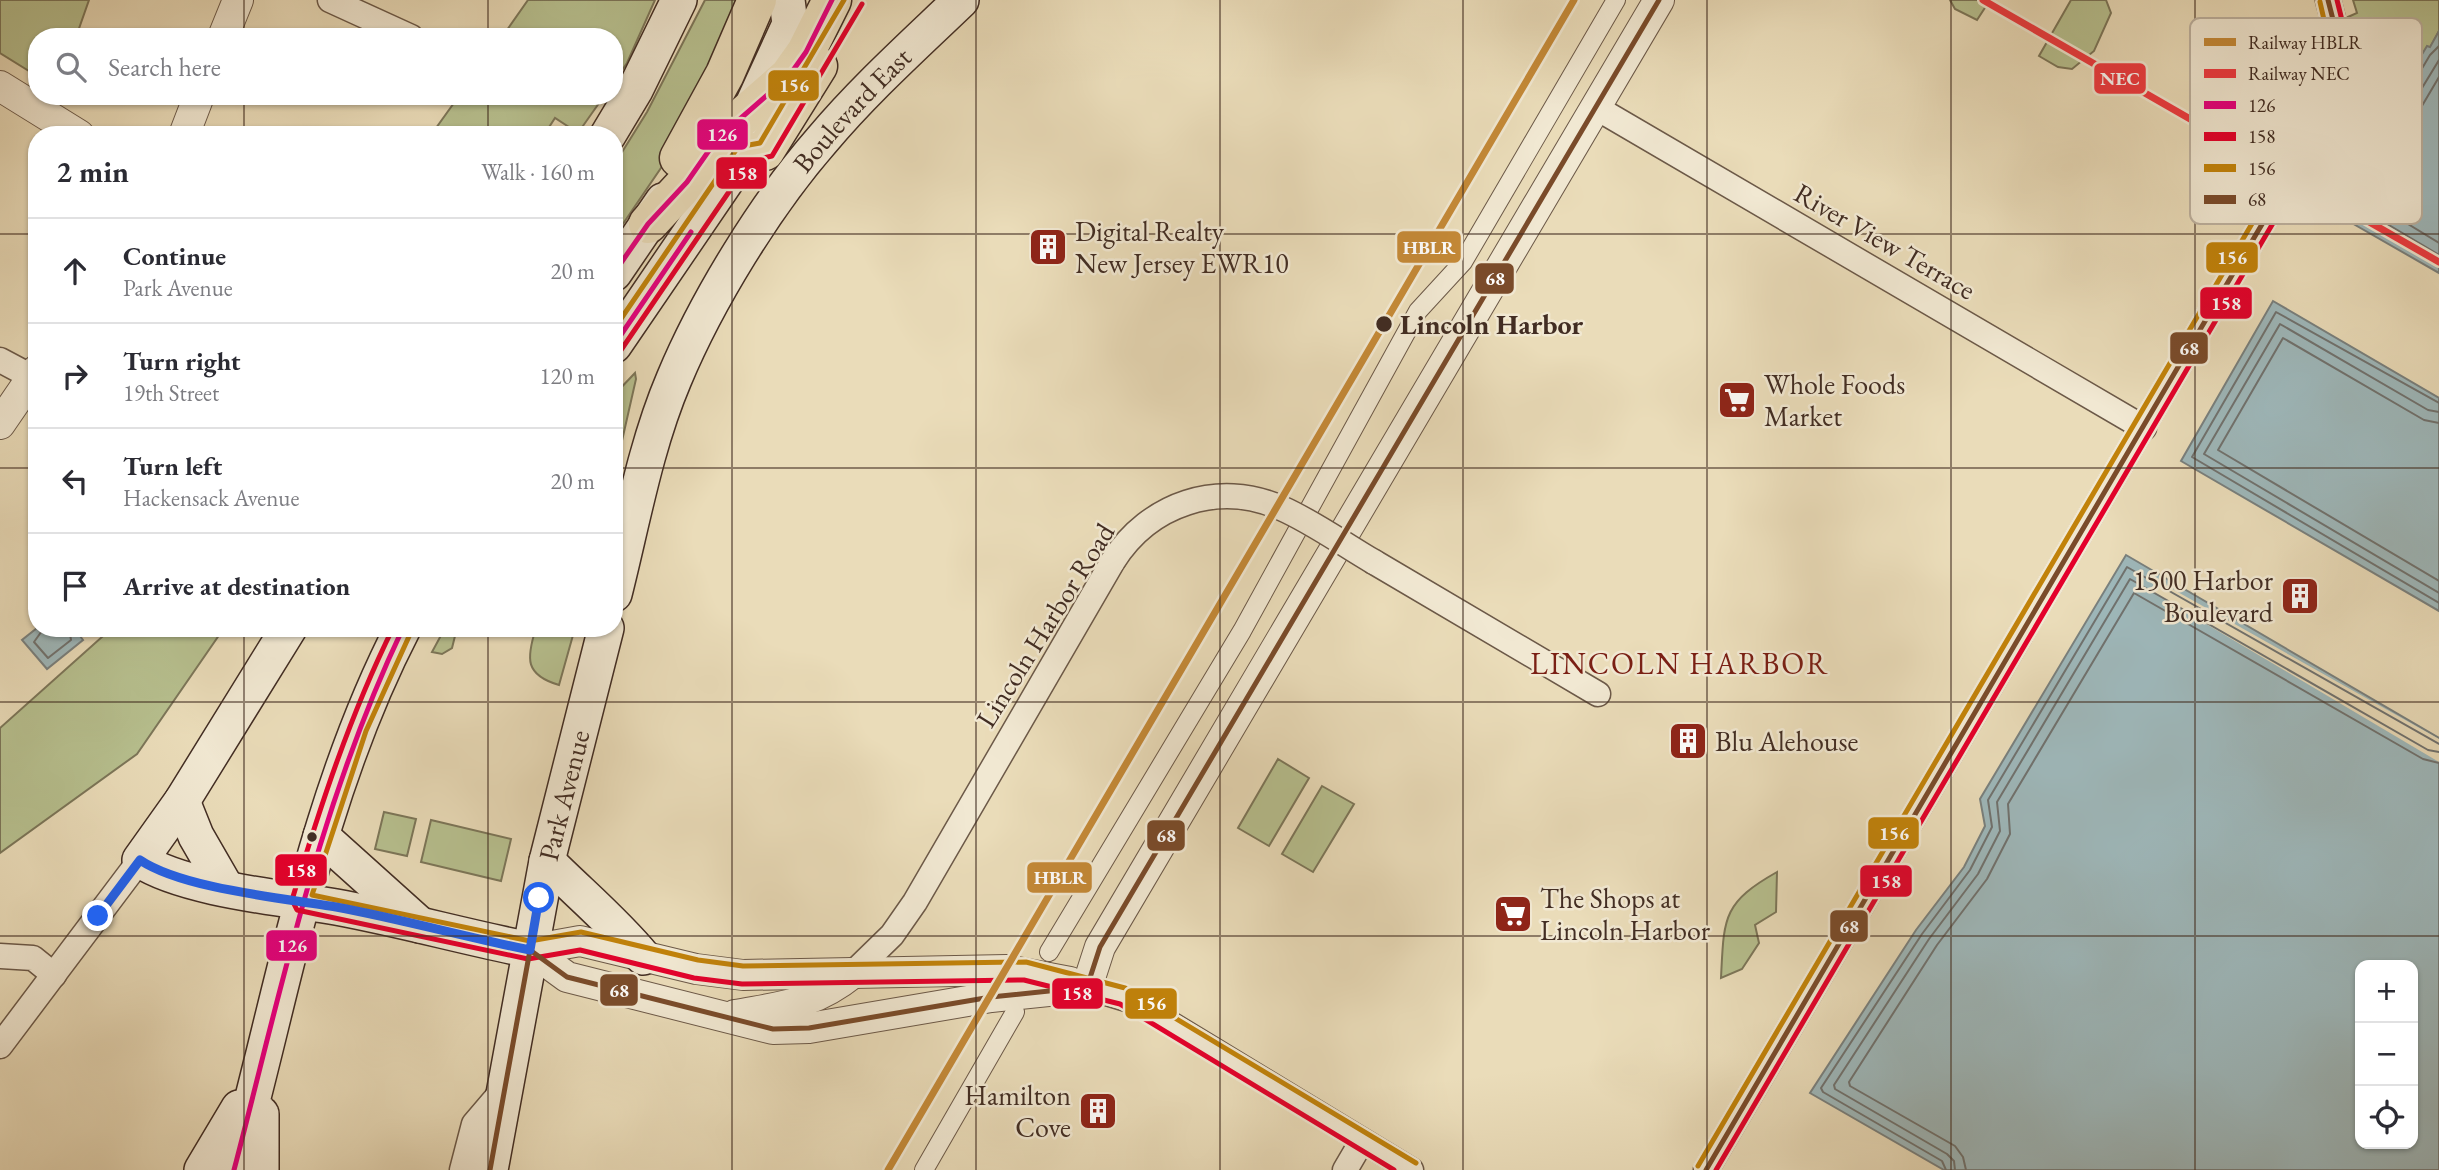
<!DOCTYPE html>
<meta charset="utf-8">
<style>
body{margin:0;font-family:"EB Garamond",serif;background:#f7f7f7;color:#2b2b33}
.controls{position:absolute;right:21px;bottom:21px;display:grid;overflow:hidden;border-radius:14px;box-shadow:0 2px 5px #0004}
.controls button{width:63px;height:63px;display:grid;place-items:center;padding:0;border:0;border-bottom:2px solid #e1e1e2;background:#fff;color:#2b2b33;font:35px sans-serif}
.stop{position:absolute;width:21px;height:21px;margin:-16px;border:5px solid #2563eb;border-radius:50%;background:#fff}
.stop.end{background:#2563eb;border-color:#fff;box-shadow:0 2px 7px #0008}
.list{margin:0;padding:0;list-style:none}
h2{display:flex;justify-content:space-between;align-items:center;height:91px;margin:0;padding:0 28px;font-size:30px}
h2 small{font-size:23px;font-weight:400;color:#7c7c81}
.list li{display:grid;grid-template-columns:46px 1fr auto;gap:21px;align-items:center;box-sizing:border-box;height:105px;padding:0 28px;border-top:2px solid #e1e1e2}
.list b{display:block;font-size:26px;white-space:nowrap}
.list p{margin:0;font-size:23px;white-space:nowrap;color:#7c7c81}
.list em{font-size:23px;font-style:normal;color:#7c7c81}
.icon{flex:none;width:38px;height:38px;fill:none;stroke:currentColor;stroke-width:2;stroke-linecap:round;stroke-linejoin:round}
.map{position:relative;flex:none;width:2439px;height:1170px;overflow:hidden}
.search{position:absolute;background:#fff;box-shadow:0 2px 5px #0004;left:28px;top:28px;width:595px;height:77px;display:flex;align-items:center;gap:18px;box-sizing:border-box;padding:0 24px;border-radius:28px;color:#7c7c81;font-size:26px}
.panel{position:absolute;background:#fff;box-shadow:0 2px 5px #0004;left:28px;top:126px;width:595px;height:511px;border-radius:28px}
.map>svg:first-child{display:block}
.green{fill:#b7c08f;stroke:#7c7659;stroke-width:2}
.water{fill:#9eb8bb;stroke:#79807e;stroke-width:2;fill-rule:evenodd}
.pier{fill:#eadcb9}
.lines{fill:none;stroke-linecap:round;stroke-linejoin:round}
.shore{stroke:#70726f;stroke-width:2}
.pedestrian-casing{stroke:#6c5948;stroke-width:20}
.minor-casing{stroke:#6c5948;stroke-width:27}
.tertiary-casing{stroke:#6c5948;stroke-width:32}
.secondary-casing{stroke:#422d23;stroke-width:38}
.motorway-casing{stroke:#422d23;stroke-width:41}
.pedestrian{stroke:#f1e8d2;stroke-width:18}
.minor{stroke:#f1e8d2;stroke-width:24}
.tertiary{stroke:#f1e8d2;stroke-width:30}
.secondary{stroke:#f1e8d2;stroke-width:35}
.motorway{stroke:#eadcb9;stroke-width:38}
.minor-bridge-casing{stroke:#6c5948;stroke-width:27;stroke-linecap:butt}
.minor-bridge{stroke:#f1e8d2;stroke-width:24}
.bus-1-casing{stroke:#f1e8d2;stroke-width:10}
.bus-2-casing{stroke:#f1e8d2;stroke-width:10}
.bus-3-casing{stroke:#f1e8d2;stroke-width:10}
.bus-4-casing{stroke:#f1e8d2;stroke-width:10}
.bus-1{stroke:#e5007d;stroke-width:5}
.bus-2{stroke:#e4002b;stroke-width:5}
.bus-3{stroke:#c1820a;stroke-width:5}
.bus-4{stroke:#7a4b2a;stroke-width:5}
.rail-1-casing{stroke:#f1e8d2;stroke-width:12}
.rail-2-casing{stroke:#f1e8d2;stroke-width:12}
.rail-1{stroke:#c48937;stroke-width:7}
.rail-2{stroke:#ee3a41;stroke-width:7}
.route{stroke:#2563eb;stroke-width:9}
.grid{fill:none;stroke:#422d23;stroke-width:2;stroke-opacity:0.55}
.stop-dot{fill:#422d23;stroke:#f1e8d2;stroke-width:2.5}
.labels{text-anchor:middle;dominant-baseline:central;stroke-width:5;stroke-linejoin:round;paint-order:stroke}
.street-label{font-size:28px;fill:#422d23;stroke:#f1e8d2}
.poi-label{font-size:28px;fill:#422d23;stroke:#f1e8d2;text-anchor:start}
.stop-label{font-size:28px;font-weight:bold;fill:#422d23;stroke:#f1e8d2;text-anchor:start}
.neighbourhood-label{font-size:30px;letter-spacing:2px;fill:#7a1f14;stroke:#f1e8d2}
.key{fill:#f1e8d2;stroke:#bcb09e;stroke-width:2}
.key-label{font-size:19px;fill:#422d23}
.line-badge{stroke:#f1e8d2;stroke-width:2.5}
.badge-label{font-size:19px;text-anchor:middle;font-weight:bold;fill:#fff}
</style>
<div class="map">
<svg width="2439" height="1170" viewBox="0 0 2439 1170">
<rect width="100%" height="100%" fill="#eadcb9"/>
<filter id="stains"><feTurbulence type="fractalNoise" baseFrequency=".00286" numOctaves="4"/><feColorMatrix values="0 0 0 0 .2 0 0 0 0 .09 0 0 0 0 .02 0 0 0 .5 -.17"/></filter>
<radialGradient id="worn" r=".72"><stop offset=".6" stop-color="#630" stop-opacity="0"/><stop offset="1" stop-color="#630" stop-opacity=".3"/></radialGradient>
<g class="green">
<path d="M0,0H89L76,37H37V76L0,53Z"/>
<path d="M528,0H655L627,63L614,82V37H502Z"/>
<path d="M705,0H746L682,137L614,237V165L647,112Z"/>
<path d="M1950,0H1990L1977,20L1955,9Z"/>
<path d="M2071,0H2106L2111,13L2094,51L2072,69L2058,67L2039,56Z"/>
<path d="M2353,0H2439V31L2430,48L2427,47L2329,210L2299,192L2346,108L2353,80L2348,17L2357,13Z"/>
<path d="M459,96H604L578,133L555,118L544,135H431Z"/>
<path d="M635,373L636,379L614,476V395Z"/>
<path d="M112,628H224L137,754L0,853V728Z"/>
<path d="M445,628H457L452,648L442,654L432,652Z"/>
<path d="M536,628L552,632L553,628H575L559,685C525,675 526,659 536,628Z"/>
<path d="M1278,759L1309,778L1269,846L1238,828Z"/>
<path d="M1322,786L1354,804L1313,872L1282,854Z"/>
<path d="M384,812L416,819L407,856L375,849Z"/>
<path d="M431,820L511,839L501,881L421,862Z"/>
<path d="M1777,872L1776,912L1755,925L1759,943L1742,969L1721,978C1724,918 1722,903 1777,872Z"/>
</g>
<g class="water">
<path d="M2439,31V273L2329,210L2427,46L2430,47Z"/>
<path d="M2273,301L2439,398V611L2181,461Z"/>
<path d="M2126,555L2439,738V1170H1944L1810,1093L1916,930L1964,867L1985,826L1980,799ZM2360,965H2413V1144H2360Z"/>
<path d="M37,628H74L83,640L47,669L22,640Z"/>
</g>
<path class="pier" d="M2160,582L2439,739V762L2154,593Z"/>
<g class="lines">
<g class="shore">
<path d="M2439,46L2430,55L2340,206L2439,265"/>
<path d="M2439,60L2352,203L2439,255"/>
<path d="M2439,77L2367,199L2439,243"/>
<path d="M2439,403L2276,312L2192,457L2439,603"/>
<path d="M2439,412L2428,410L2280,324L2204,454L2439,593"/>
<path d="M2439,423L2424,420L2283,338L2218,450L2439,581"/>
<path d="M44,628L34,642L48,658L71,640L69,628"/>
<path d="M1946,1170L1942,1161L1823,1092L1821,1088L1922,934L1970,870L1992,827L1988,800L2127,567L2439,744"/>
<path d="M1955,1170L1954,1161L1947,1154L1835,1089L1834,1085L1929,939L1978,874L2000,831L1997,802L2130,579L2428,750L2439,752"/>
<path d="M1966,1170L1963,1157L1955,1146L1850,1086L1849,1082L1937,945L1987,879L2010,834L2008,804L2134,593L2423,759L2439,763"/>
</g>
<defs>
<g id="pedestrian">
<path d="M1049,952L1242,631L1418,311L1463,262L1616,0"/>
<path d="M924,1170L1015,1012"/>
</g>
<g id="minor">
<path d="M330,0L411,37"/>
<path d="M1595,107L2144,428"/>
<path d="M0,360L32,377"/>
<path d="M1374,562L1598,694"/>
<path d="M0,956L33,958L54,975"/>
<path d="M853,973L892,935L915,902L1113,561"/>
<path d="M1087,987L1133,1001L1411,1170"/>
<path d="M0,1046L140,860"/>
<path d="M462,1170L474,1124L503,1090"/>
<path d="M1345,1170L1362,1141"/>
<path d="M1706,1170L2328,112C2345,75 2339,38 2328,0"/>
</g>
<g id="tertiary">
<path d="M223,37L238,0"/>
<path d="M0,86L79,135"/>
<path d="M184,135L199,96"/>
<path d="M0,424L37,370"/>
<path d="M530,950L567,977L773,1029L809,1028L991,997L1087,987"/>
<path d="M530,950L580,941L696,969L743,975L1007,970L1070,982"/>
<path d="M1087,987L1100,947L1659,0"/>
<path d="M735,1015C784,1006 813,1005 853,973"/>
</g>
<g id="secondary">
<path d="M608,135L635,90L679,0"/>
<path d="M614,273L663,201"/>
<path d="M614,345L745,153L739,135L790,24L787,0"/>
<path id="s1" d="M614,594C632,523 645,447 674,379C707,300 766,204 822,140C864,90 913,46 961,0"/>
<path d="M289,628L182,801L140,860C184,889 283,898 336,907C401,919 465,937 530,950"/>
<path d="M182,801L196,836L226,888"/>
<path d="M321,836L420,925"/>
<path d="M547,861C579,893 615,923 643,957"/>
<path d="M261,1114V1170"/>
<path d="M202,1170L239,1108"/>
<path d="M234,1170C284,988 315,798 403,628"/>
<path id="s2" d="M490,1170L547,861L606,628"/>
</g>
<g id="motorway">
<path d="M745,153L765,151L818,66"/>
<path d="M679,158L725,74L757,0"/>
<path d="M648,224L687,182L717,139L789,76L806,52L832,0"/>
</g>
</defs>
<use href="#pedestrian" class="pedestrian-casing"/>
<use href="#minor" class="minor-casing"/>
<use href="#tertiary" class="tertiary-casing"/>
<use href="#secondary" class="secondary-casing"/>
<use href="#motorway" class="motorway-casing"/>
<use href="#pedestrian" class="pedestrian"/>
<use href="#minor" class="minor"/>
<use href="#tertiary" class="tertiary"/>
<use href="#secondary" class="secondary"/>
<use href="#motorway" class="motorway"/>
<defs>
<path id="minor-bridge" d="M1113,561C1149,504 1218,480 1281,508C1313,522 1343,544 1374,562"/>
</defs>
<use href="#minor-bridge" class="minor-bridge-casing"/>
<use href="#minor-bridge" class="minor-bridge"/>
<defs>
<g id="bus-1">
<path d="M614,273L648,224L687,182L717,139L789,76L806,52L832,0"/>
<path d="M614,345L691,232"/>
<path d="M234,1170C283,983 319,805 403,628"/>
</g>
<g id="bus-2">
<path d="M621,350L750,161L772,156L862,4"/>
<path d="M393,628C350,715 320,807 292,900L297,910L528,959L580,950L694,978L742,984L1024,980L1120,1004L1394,1170"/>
<path d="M1716,1170L2336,116C2351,77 2348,40 2337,0"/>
</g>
<g id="bus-3">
<path d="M614,329L738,147L760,143L844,0"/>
<path d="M411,632L366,731L312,895L530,941L581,932L698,960L743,966L1026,962L1125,988L1416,1163"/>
<path d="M1698,1166L2320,108C2334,72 2329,39 2320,2"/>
</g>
<g id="bus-4">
<path d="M490,1170L530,950L567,977L773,1029L809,1028L991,997L1087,987L1100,947L1659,0"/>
<path d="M1706,1170L2328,112C2343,74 2339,39 2328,0"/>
</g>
</defs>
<use href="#bus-1" class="bus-1-casing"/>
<use href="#bus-2" class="bus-2-casing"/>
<use href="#bus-3" class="bus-3-casing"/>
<use href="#bus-4" class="bus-4-casing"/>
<use href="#bus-1" class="bus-1"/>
<use href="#bus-2" class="bus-2"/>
<use href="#bus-3" class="bus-3"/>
<use href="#bus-4" class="bus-4"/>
<defs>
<path id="rail-1" d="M888,1170L1574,0"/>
<path id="rail-2" d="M1983,0L2439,262"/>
</defs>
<use href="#rail-1" class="rail-1-casing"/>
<use href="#rail-2" class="rail-2-casing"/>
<use href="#rail-1" class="rail-1"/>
<use href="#rail-2" class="rail-2"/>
</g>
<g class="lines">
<path class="route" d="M98,916L140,860C183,889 284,898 336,907C401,919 465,937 530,950L539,898"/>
</g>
<path class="grid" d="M244,0V37M488,0V37M732,0V1170M976,0V1170M1220,0V1170M1463,0V1170M1707,0V1170M1951,0V1170M2195,0V1170M244,96V135M488,96V135M0,234H37M614,234H2439M0,468H37M614,468H2439M244,628V1170M488,628V1170M0,702H2439M0,936H2439"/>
<defs>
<symbol id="building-square" viewBox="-11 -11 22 22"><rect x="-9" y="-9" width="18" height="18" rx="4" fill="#8f2418" stroke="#f1e8d2"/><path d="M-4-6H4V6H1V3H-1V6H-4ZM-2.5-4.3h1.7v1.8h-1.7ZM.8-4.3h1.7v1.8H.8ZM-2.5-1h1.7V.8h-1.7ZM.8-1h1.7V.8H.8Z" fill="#fff"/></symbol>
<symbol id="supermarket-square" viewBox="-11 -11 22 22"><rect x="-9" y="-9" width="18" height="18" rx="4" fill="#8f2418" stroke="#f1e8d2"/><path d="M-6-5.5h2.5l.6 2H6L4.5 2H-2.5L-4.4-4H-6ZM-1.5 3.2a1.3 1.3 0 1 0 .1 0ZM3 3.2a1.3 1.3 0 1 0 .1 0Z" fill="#fff"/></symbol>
</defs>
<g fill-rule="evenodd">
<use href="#building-square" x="1026" y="225" width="44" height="44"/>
<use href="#supermarket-square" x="1715" y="378" width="44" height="44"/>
<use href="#building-square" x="2278" y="574" width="44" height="44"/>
<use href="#building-square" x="1666" y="719" width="44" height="44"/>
<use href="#supermarket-square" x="1491" y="892" width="44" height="44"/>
<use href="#building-square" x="1076" y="1089" width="44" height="44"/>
</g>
<g class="stop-dot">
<circle cx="1384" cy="324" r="9"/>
<circle cx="312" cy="837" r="6"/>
</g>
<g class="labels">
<g class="street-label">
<text stroke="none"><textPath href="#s1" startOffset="548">Boulevard East</textPath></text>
<text transform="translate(1885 241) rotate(30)">River View Terrace</text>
<text transform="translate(1045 625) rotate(-58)">Lincoln Harbor Road</text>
<text stroke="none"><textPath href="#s2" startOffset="382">Park Avenue</textPath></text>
</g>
<g class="poi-label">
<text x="1075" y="231">Digital Realty<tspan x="1075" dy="32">New Jersey EWR10</tspan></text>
<text x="1764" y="384">Whole Foods<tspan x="1764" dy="32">Market</tspan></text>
<text x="2273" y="580" text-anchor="end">1500 Harbor<tspan x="2273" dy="32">Boulevard</tspan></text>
<text x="1715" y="741">Blu Alehouse</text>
<text x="1540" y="898">The Shops at<tspan x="1540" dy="32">Lincoln Harbor</tspan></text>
<text x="1071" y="1095" text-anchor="end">Hamilton<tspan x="1071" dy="32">Cove</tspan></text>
</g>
<g class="stop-label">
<text x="1400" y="324">Lincoln Harbor</text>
</g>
<g class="neighbourhood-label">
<text x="1680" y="663">LINCOLN HARBOR</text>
</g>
</g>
<rect x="2190" y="18" width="232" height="206" rx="10" class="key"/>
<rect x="2204" y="38" width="32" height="8" fill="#c48937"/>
<rect x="2204" y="69" width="32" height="9" fill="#ee3a41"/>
<rect x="2204" y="101" width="32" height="8" fill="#e5007d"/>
<rect x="2204" y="132" width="32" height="9" fill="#e4002b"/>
<rect x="2204" y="164" width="32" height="8" fill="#c1820a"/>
<rect x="2204" y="195" width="32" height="9" fill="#7a4b2a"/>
<g class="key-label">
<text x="2248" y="49">Railway HBLR</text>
<text x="2248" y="80">Railway NEC</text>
<text x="2248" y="112">126</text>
<text x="2248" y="143">158</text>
<text x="2248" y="175">156</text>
<text x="2248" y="206">68</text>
</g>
<g class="line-badge">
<rect x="2093" y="62" width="54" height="33" rx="7" fill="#ee3a41"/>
<rect x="767" y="69" width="53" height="33" rx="7" fill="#c1820a"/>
<rect x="696" y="118" width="53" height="33" rx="7" fill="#e5007d"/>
<rect x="715" y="156" width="53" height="34" rx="7" fill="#e4002b"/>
<rect x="1396" y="230" width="66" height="34" rx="7" fill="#c48937"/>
<rect x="2205" y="241" width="54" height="33" rx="7" fill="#c1820a"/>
<rect x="1474" y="262" width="41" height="33" rx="7" fill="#7a4b2a"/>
<rect x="2199" y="286" width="54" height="34" rx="7" fill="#e4002b"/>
<rect x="2169" y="331" width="40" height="34" rx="7" fill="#7a4b2a"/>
<rect x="1867" y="816" width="53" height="34" rx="7" fill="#c1820a"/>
<rect x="1146" y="819" width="40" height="33" rx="7" fill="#7a4b2a"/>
<rect x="274" y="853" width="54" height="34" rx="7" fill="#e4002b"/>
<rect x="1026" y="861" width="67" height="33" rx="7" fill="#c48937"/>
<rect x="1859" y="864" width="54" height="34" rx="7" fill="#e4002b"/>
<rect x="1829" y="909" width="40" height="34" rx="7" fill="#7a4b2a"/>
<rect x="265" y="929" width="53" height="33" rx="7" fill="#e5007d"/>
<rect x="599" y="973" width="40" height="34" rx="7" fill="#7a4b2a"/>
<rect x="1051" y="977" width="53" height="33" rx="7" fill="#e4002b"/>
<rect x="1124" y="987" width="54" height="33" rx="7" fill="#c1820a"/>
</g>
<g class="badge-label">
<text x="2120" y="85">NEC</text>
<text x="794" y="92">156</text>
<text x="722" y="141">126</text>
<text x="742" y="180">158</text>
<text x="1429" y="254">HBLR</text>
<text x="2232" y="264">156</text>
<text x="1495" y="285">68</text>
<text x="2226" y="310">158</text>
<text x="2189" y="355">68</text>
<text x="1894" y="840">156</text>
<text x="1166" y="842">68</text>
<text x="301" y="877">158</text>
<text x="1060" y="884">HBLR</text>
<text x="1886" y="888">158</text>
<text x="1849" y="933">68</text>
<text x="292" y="952">126</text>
<text x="619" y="997">68</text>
<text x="1077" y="1000">158</text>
<text x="1151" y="1010">156</text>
</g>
<rect width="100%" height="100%" filter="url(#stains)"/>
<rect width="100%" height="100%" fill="url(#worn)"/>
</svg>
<div class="controls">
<button>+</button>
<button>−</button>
<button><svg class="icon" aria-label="locate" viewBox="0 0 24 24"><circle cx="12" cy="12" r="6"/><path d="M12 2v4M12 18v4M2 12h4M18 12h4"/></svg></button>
</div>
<div class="stop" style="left:539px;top:898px"></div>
<div class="stop end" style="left:98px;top:916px"></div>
<div class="search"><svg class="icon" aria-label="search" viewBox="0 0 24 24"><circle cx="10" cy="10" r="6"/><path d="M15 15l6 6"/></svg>Search here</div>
<section class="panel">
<h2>2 min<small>Walk · 160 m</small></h2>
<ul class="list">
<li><svg class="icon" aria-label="ahead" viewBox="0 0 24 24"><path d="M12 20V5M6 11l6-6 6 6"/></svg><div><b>Continue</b><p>Park Avenue</p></div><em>20 m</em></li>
<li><svg class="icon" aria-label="right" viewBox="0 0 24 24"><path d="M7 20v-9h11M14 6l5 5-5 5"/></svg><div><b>Turn right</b><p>19th Street</p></div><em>120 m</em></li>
<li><svg class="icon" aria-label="left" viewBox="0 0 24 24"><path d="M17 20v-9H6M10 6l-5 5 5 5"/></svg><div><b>Turn left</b><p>Hackensack Avenue</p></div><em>20 m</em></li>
<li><svg class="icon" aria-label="arrive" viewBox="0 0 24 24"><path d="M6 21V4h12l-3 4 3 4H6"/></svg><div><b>Arrive at destination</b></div></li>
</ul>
</section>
</div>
